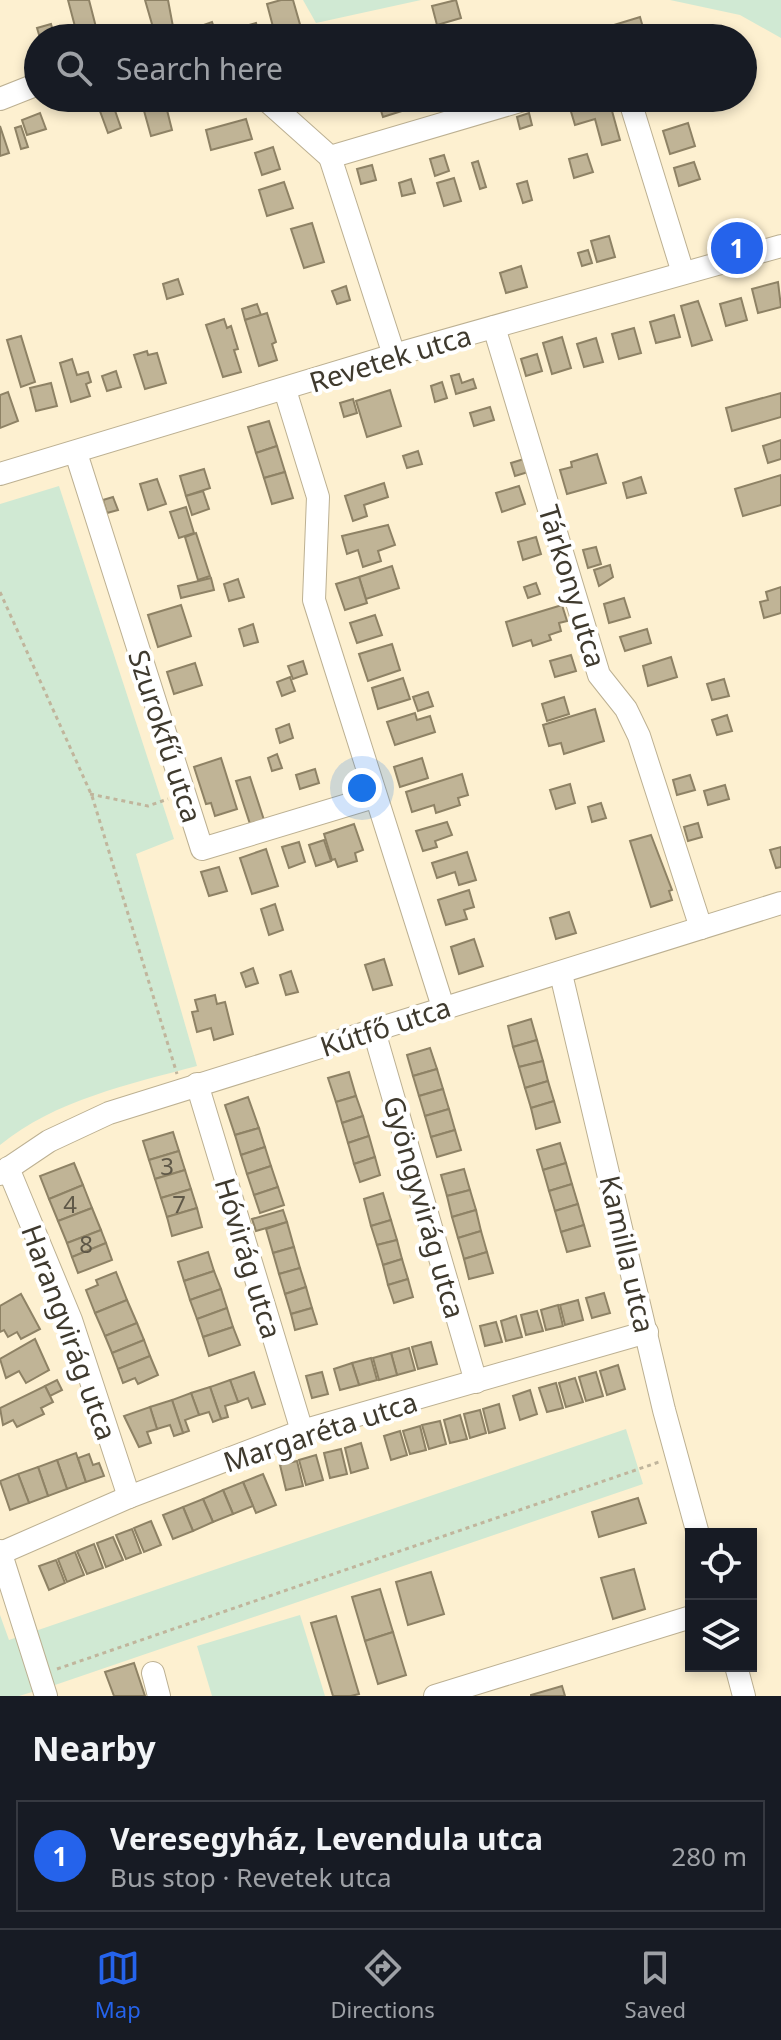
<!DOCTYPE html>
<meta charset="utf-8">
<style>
body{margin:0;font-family:"Noto Sans",sans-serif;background:#242831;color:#f1f3f6}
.controls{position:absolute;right:24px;bottom:24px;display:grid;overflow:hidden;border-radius:0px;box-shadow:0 4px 12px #0003}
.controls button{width:72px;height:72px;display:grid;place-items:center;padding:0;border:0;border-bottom:2px solid #363941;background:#171b24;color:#f1f3f6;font:40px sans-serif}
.you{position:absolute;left:362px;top:788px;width:28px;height:28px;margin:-20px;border:6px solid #fff;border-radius:50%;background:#1a73e8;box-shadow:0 0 0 12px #1a73e833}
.badge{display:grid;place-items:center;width:52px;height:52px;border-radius:50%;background:#2563eb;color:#fff;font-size:26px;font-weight:700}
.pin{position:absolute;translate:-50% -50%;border:4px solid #fff;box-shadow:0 2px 8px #0006}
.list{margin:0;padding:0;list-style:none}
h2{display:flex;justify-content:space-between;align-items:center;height:104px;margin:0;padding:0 32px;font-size:34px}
h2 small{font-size:26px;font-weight:400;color:#9ea1a6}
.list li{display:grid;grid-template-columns:52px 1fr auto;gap:24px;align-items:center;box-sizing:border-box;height:112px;margin:0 16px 16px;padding:0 16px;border:2px solid #363941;border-radius:0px}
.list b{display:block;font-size:30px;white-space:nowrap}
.list p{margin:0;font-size:26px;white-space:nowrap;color:#9ea1a6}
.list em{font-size:26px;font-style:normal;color:#9ea1a6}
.icon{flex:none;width:44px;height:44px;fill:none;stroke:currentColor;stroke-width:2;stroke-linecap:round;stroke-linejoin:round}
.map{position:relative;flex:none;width:781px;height:1696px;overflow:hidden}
.search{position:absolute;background:#171b24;box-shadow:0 4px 12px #0003;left:24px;right:24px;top:24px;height:88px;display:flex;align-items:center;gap:20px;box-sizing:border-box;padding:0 28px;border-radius:44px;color:#9ea1a6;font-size:30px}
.sheet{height:232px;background:#171b24}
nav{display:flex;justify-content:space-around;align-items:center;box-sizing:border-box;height:112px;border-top:2px solid #363941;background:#171b24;font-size:22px;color:#9ea1a6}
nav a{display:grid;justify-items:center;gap:4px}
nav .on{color:#2563eb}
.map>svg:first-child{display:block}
.green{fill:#d0e9d3}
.building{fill:#c0b496;stroke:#8e8265;stroke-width:2}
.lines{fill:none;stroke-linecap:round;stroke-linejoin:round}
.minor-casing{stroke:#bcb092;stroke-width:24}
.path{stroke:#c0b59c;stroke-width:3;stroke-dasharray:4 4;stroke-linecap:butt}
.minor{stroke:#fff;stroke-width:22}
.labels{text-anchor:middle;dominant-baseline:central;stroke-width:8;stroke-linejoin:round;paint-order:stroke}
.number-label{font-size:24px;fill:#5f5848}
.street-label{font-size:28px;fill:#3f3a2e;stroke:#fff}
</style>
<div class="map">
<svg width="781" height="1696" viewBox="0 0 781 1696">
<rect width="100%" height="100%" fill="#fdf0d0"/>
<g class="green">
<path d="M303,0H421L316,23Z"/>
<path d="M670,0H781V38L740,15Z"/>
<path d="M59,486L174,839L136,854L197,1066C130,1084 55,1100 0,1145V504Z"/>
<path d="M626,1429L643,1484L55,1685L19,1696H0V1615L9,1640Z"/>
<path d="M300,1615L325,1696H212L197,1646Z"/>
</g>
<g class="building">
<path d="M68,0H89L98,35L78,38Z"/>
<path d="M145,0H168L174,32L156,38Z"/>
<path d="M281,0H293L303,35L276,38L267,4Z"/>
<path d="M456,0L461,18L437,25L432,6Z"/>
<path d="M640,17L644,31L629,35L630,38H604L601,29Z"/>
<path d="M212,22L218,38H199L195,28Z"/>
<path d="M256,23L260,38H238L235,29Z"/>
<path d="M51,24L55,38H40L37,28Z"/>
<path d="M164,98L172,130L151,136L141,100Z"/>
<path d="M377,98H405L408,109L383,117Z"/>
<path d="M592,98L609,100L620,140L602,145L595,119L575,125L569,105Z"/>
<path d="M111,99L121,128L108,133L97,103Z"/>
<path d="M40,113L46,129L27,135L22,120Z"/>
<path d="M529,113L532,125L520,129L517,117Z"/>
<path d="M246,119L252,139L211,150L206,130Z"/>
<path d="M688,123L695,146L670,154L663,131Z"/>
<path d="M0,126L9,153L0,156Z"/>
<path d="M21,126L28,147L21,149L15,128Z"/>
<path d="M273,147L280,169L262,175L255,153Z"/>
<path d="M587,154L593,172L574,178L569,159Z"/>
<path d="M444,155L449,171L435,176L430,159Z"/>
<path d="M478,161L486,187L480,189L472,163Z"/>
<path d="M694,162L700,179L679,186L674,168Z"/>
<path d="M372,165L376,180L361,184L357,169Z"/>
<path d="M454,178L461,201L444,206L437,183Z"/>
<path d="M411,179L415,193L402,196L399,183Z"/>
<path d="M527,181L532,200L523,203L517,184Z"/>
<path d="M284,182L293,208L267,216L259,190Z"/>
<path d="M312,223L324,262L304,268L291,229Z"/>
<path d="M609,236L615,257L597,262L591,241Z"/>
<path d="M588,250L592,263L582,266L578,253Z"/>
<path d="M521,266L527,287L506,293L500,273Z"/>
<path d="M178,279L183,294L167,299L163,284Z"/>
<path d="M778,282L781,307L758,313L752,289Z"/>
<path d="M346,286L350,300L337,304L332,291Z"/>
<path d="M741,298L747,320L726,326L720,304Z"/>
<path d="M698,301L712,340L692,346L681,306Z"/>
<path d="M257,304L261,315L245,320L242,309Z"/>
<path d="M267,313L276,342L272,344L277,360L259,366L245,320Z"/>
<path d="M674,315L680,337L656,343L650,322Z"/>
<path d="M224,319L227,328L231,326L238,349L234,350L241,372L223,377L206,325Z"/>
<path d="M634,328L641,353L619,359L612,334Z"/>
<path d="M21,336L35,382L21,387L7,340Z"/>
<path d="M562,337L571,368L552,374L543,343Z"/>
<path d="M596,338L603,362L584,367L577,344Z"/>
<path d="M147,351L148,355L157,353L166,383L145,389L134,355Z"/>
<path d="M537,354L542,371L526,376L521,359Z"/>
<path d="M72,359L77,375L88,372L91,382L86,384L90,396L71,402L60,363Z"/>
<path d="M116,371L121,387L107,391L102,376Z"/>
<path d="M459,374L462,383L473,379L476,388L456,394L451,376Z"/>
<path d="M442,382L447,398L435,402L431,386Z"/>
<path d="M51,383L57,406L36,411L30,388Z"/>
<path d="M390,390L401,426L367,437L356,401Z"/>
<path d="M8,392L18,421L0,428V395Z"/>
<path d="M781,393V417L732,431L726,408Z"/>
<path d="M353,399L357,413L344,417L340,403Z"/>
<path d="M490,407L494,420L474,426L470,413Z"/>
<path d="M269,421L277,446L256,453L248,427Z"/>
<path d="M781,440V459L768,463L763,446Z"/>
<path d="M277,446L285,472L264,478L256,453Z"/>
<path d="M418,451L422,464L407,468L403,456Z"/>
<path d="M597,454L606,483L567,494L560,470L572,467L571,462Z"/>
<path d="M524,459L528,472L515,476L511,463Z"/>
<path d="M204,469L210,488L186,496L180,476Z"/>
<path d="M285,472L293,498L272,504L264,478Z"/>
<path d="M781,475V505L743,516L735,489Z"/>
<path d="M641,477L646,493L627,498L623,483Z"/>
<path d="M157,479L166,504L148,510L140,484Z"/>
<path d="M384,483L388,497L364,505L367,516L353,521L345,496Z"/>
<path d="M519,486L525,504L502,512L496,493Z"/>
<path d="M203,491L209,509L192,515L186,496Z"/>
<path d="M113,497L118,510L107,513L103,500Z"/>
<path d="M186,507L194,533L179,538L170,512Z"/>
<path d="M388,525L395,545L378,551L381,561L363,567L358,550L347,554L342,536Z"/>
<path d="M196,533L210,576L198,580L185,537Z"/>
<path d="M536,537L541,554L523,560L518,542Z"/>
<path d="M596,547L601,564L588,568L583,550Z"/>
<path d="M610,565L613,577L599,586L594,570Z"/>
<path d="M392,566L399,588L366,599L359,577Z"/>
<path d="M359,577L367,603L345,610L336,584Z"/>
<path d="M211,578L214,590L181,598L178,586Z"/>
<path d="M238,579L244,597L229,601L224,584Z"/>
<path d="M536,583L540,594L528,598L524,587Z"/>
<path d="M781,587V613L764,618L760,602L768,600L766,592Z"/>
<path d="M624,598L630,617L609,623L604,604Z"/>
<path d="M181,605L191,636L158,647L148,615Z"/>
<path d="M562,605L567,621L559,623L561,631L549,635L551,640L533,646L531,640L513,646L506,622Z"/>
<path d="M375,615L382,635L357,643L350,623Z"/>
<path d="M253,624L258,642L244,646L239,629Z"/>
<path d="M647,629L651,643L625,651L620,637Z"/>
<path d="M392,644L400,670L368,681L359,654Z"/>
<path d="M571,655L576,671L555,677L550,661Z"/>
<path d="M671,657L677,677L648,686L643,666Z"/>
<path d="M303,661L307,674L293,679L288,666Z"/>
<path d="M195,663L202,685L174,694L167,672Z"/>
<path d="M290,677L295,691L282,696L277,682Z"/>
<path d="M403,678L410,699L378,709L372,688Z"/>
<path d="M724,679L729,696L712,700L707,684Z"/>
<path d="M428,692L433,706L418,711L413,697Z"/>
<path d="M564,697L569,714L547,721L542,704Z"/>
<path d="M595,709L604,741L564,754L561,743L549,746L543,725Z"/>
<path d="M415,713L417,720L430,716L435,732L395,745L387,722Z"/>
<path d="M727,715L732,731L717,735L712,720Z"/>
<path d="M289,724L293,738L280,743L276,729Z"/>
<path d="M277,754L282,768L272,771L268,758Z"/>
<path d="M221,758L237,809L215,816L211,803L206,804L194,767Z"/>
<path d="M422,758L428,778L400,787L394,767Z"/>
<path d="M315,769L319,783L300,789L296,775Z"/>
<path d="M462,774L468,795L458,798L460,805L436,813L434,805L412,812L406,792Z"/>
<path d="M690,775L695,790L677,795L673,780Z"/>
<path d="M250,777L264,820L250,824L236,781Z"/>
<path d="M570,784L575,803L556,809L550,790Z"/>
<path d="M725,785L729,799L708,805L704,791Z"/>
<path d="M601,803L606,818L592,822L588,807Z"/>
<path d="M447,822L452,835L435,841L437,847L423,851L416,831Z"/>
<path d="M698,823L702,837L688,841L684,827Z"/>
<path d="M354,824L363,850L355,853L357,861L338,867L335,859L332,860L324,834Z"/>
<path d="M651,835L672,890L669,891L672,900L651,907L630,841Z"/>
<path d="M324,840L331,861L316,866L309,845Z"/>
<path d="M299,842L305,862L289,868L282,847Z"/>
<path d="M781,847V867L776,868L770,850Z"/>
<path d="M266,849L278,886L252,894L240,858Z"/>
<path d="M467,852L476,880L459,885L455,872L437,878L432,863Z"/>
<path d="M219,867L227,891L209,896L201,872Z"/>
<path d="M469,890L474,907L464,910L467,919L446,925L438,900Z"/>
<path d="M275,904L283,930L269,935L261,909Z"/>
<path d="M569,912L576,933L556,939L550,918Z"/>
<path d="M474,939L483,966L459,974L451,947Z"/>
<path d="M384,959L392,985L373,990L365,965Z"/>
<path d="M253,968L258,983L246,987L241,973Z"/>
<path d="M291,971L298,992L286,995L280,975Z"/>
<path d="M215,995L217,1004L225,1002L233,1034L214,1040L211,1028L197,1032L192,1012L198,1011L195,1000Z"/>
<path d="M531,1019L537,1040L513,1047L508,1026Z"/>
<path d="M537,1040L543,1061L519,1067L513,1047Z"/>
<path d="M430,1048L437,1069L413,1076L407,1055Z"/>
<path d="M543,1061L548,1081L525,1088L519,1067Z"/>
<path d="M437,1069L443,1089L419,1096L413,1076Z"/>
<path d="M349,1072L356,1096L336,1102L328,1078Z"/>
<path d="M548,1081L554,1101L531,1108L525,1088Z"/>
<path d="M443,1089L449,1109L425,1116L419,1096Z"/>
<path d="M356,1096L363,1116L342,1123L336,1102Z"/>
<path d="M248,1097L259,1128L235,1135L225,1105Z"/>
<path d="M554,1101L560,1122L536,1129L531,1108Z"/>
<path d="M449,1109L455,1130L431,1137L425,1116Z"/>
<path d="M363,1116L369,1136L348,1143L342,1123Z"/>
<path d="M259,1128L265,1147L241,1155L235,1135Z"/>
<path d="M455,1130L461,1150L437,1157L431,1137Z"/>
<path d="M173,1132L179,1151L149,1160L143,1141Z"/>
<path d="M369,1136L375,1157L354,1164L348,1143Z"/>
<path d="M560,1143L566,1163L543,1170L537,1150Z"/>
<path d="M265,1147L271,1166L247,1174L241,1155Z"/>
<path d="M179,1151L185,1170L155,1179L149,1160Z"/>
<path d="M375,1157L380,1175L360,1182L354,1164Z"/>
<path d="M74,1163L83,1185L49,1199L40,1176Z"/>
<path d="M566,1163L572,1184L549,1191L543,1170Z"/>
<path d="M271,1166L278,1187L254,1195L247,1174Z"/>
<path d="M464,1169L470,1190L447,1196L441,1175Z"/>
<path d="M185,1170L191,1189L161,1198L155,1179Z"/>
<path d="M572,1184L578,1204L555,1211L549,1191Z"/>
<path d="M83,1185L92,1208L58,1221L49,1199Z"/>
<path d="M278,1187L284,1205L260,1213L254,1195Z"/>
<path d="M191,1189L197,1208L167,1217L161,1198Z"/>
<path d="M470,1190L476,1210L452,1217L447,1196Z"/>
<path d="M383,1193L391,1220L371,1226L364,1199Z"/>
<path d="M578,1204L584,1225L561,1232L555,1211Z"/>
<path d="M92,1208L101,1230L67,1243L58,1221Z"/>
<path d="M197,1208L202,1227L172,1236L167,1217Z"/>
<path d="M283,1210L287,1222L256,1231L252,1219Z"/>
<path d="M476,1210L481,1231L458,1238L452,1217Z"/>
<path d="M391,1220L397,1240L377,1245L371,1226Z"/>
<path d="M287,1222L294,1247L273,1253L266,1229Z"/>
<path d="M584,1225L590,1246L567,1252L561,1232Z"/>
<path d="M101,1230L106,1243L72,1257L67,1243Z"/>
<path d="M481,1231L487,1252L464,1259L458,1238Z"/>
<path d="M397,1240L402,1259L383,1265L377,1245Z"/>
<path d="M106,1243L112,1260L78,1273L72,1257Z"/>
<path d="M294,1247L300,1268L279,1274L273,1253Z"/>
<path d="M208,1252L214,1271L184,1281L178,1262Z"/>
<path d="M487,1252L493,1273L469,1279L464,1259Z"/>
<path d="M402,1259L408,1279L388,1285L383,1265Z"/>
<path d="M300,1268L306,1287L285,1294L279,1274Z"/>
<path d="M214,1271L221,1289L190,1300L184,1281Z"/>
<path d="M116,1272L127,1300L95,1313L86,1290L98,1285L96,1280Z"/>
<path d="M408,1279L413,1297L394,1303L388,1285Z"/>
<path d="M306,1287L312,1308L291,1314L285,1294Z"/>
<path d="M221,1289L227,1308L197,1319L190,1300Z"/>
<path d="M604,1293L610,1313L592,1318L586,1298Z"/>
<path d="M21,1294L40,1329L21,1339L17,1332L8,1337L4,1330L0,1332V1306Z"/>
<path d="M127,1300L137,1323L105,1336L95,1313Z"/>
<path d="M578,1300L583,1320L565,1325L560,1305Z"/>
<path d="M558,1305L563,1326L546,1330L541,1310Z"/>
<path d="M227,1308L233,1327L203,1337L197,1319Z"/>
<path d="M312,1308L317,1324L295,1330L291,1314Z"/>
<path d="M537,1311L543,1331L526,1335L521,1315Z"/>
<path d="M516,1316L522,1337L506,1341L501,1321Z"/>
<path d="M496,1322L502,1342L485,1346L480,1326Z"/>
<path d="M137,1323L144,1340L112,1353L105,1336Z"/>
<path d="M233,1327L240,1345L209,1356L203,1337Z"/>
<path d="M35,1339L49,1370L26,1383L19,1371L6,1378L0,1359Z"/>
<path d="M144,1340L150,1356L118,1369L112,1353Z"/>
<path d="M431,1342L437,1364L418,1369L412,1347Z"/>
<path d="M409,1348L415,1370L397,1375L391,1353Z"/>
<path d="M391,1353L397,1375L379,1380L373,1358Z"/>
<path d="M150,1356L158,1375L138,1384L135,1378L123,1383L118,1369Z"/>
<path d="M371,1358L377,1380L359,1385L352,1363Z"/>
<path d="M352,1363L359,1385L340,1390L334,1369Z"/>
<path d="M618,1365L625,1389L607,1395L600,1371Z"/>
<path d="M254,1372L265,1404L252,1408L248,1398L238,1402L230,1380Z"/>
<path d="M322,1372L328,1394L312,1398L306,1376Z"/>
<path d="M596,1372L603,1396L586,1401L579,1377Z"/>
<path d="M575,1378L583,1402L566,1407L559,1383Z"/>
<path d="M57,1380L62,1390L50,1396L45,1386Z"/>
<path d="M230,1380L238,1402L225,1406L228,1417L221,1419L210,1387Z"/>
<path d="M556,1383L563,1408L547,1412L539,1388Z"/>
<path d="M45,1386L53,1402L41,1408L44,1414L17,1427L13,1420L3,1425L0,1408Z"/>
<path d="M210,1387L221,1419L213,1422L209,1412L199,1415L191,1393Z"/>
<path d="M530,1390L537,1414L520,1420L513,1396Z"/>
<path d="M191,1393L199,1415L185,1420L189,1431L183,1433L172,1400Z"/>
<path d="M172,1400L183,1433L174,1436L170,1425L157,1429L150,1407Z"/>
<path d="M499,1404L505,1428L489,1433L483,1409Z"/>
<path d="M150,1407L157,1429L147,1432L151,1443L139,1447L124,1416Z"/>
<path d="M480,1410L486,1433L470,1438L464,1414Z"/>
<path d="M460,1415L467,1439L450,1443L444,1420Z"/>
<path d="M440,1421L446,1444L429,1449L422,1425Z"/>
<path d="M420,1426L426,1450L410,1454L403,1431Z"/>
<path d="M400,1431L407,1455L391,1460L384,1436Z"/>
<path d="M361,1443L368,1468L351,1473L345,1448Z"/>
<path d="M341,1449L347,1474L330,1478L324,1453Z"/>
<path d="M76,1453L86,1482L67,1489L57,1460Z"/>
<path d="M89,1454L93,1465L99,1463L104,1476L86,1482L78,1458Z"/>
<path d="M316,1455L323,1480L306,1485L299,1460Z"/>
<path d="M57,1460L67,1489L48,1496L38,1467Z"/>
<path d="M297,1461L303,1486L286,1490L280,1465Z"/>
<path d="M38,1467L48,1496L29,1503L18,1474Z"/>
<path d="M18,1474L29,1503L10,1510L0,1481Z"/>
<path d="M263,1474L276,1505L256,1513L243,1482Z"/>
<path d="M243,1482L253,1506L233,1514L223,1490Z"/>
<path d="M223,1490L233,1514L213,1522L203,1499Z"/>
<path d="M638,1498L646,1523L599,1537L592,1512Z"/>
<path d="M203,1499L213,1522L193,1531L183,1507Z"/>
<path d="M183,1507L193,1531L173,1539L163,1515Z"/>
<path d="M151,1521L161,1545L144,1552L134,1528Z"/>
<path d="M132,1529L141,1553L126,1559L116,1535Z"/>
<path d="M113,1537L123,1560L106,1567L97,1543Z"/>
<path d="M94,1544L103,1568L87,1574L77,1551Z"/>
<path d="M75,1552L84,1575L67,1582L58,1559Z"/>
<path d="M56,1560L65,1583L49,1590L39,1566Z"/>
<path d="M634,1569L645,1609L613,1619L601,1578Z"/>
<path d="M431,1572L444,1614L408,1625L396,1582Z"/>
<path d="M380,1589L393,1632L365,1641L352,1597Z"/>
<path d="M336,1616L359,1694L351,1696H333L311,1623Z"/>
<path d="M393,1632L406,1675L378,1684L365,1641Z"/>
<path d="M134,1663L145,1696H114L105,1672Z"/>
<path d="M562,1686L565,1696H531V1695Z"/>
</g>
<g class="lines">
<defs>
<g id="minor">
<path d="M264,98L330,157L530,98"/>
<path d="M629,98L683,273"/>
<path d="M0,99L38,84"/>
<path d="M330,157L394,355"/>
<path d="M494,327L599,675L626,709L639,736L701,928"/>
<path d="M285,390L318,497L314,600L443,1007"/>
<path d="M76,453L202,849L374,797"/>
<path d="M0,474L394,355L781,246"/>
<path d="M561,974L664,1410L698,1534"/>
<path d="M374,1031L476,1382"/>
<path d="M197,1084L302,1431"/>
<path d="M8,1168L71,1320L129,1497"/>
<path d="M0,1174L49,1141L109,1113L781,903"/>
<path d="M0,1551L46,1696"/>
<path d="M1,1553L129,1497L302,1431L647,1332"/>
<path d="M736,1666L744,1696"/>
<path d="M153,1673L159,1696"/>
<path d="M435,1696L691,1617"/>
</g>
</defs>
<use href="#minor" class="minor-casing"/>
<g class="path">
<path d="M0,592L92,796L177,1074"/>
<path d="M90,794L148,806L168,799"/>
<path d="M57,1669L659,1462"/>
</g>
<use href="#minor" class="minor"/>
</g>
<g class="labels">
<g class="number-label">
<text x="167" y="1165">3</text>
<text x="70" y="1203">4</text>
<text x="179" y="1203">7</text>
<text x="86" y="1243">8</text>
</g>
<g class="street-label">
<text transform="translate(390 358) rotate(-17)">Revetek utca</text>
<text transform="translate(573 586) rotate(73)">Tárkony utca</text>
<text transform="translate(166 736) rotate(72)">Szurokfű utca</text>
<text transform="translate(385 1026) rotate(-18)">Kútfő utca</text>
<text transform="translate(425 1207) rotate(74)">Gyöngyvirág utca</text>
<text transform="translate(628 1254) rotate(77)">Kamilla utca</text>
<text transform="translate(249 1258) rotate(73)">Hóvirág utca</text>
<text transform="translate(70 1332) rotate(70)">Harangvirág utca</text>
<text transform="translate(320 1431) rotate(-18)">Margaréta utca</text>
</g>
</g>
</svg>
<div class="controls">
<button><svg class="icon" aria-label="locate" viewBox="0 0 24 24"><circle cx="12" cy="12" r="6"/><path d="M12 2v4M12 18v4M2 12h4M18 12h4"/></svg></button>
<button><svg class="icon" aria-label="layers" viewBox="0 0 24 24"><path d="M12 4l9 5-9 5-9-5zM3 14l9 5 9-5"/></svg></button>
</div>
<div class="you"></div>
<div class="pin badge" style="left:737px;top:248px">1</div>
<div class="search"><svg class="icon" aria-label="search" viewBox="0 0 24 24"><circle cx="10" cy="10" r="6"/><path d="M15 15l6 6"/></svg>Search here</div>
</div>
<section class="sheet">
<h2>Nearby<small></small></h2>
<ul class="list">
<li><span class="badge">1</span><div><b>Veresegyház, Levendula utca</b><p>Bus stop · Revetek utca</p></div><em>280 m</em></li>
</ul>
</section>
<nav>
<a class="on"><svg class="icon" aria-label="map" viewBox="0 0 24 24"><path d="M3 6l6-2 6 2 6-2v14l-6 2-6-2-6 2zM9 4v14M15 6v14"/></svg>Map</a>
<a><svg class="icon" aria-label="directions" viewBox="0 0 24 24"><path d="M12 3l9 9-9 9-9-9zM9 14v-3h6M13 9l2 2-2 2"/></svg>Directions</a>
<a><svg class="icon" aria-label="saved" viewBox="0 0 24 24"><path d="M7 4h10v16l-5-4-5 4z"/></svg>Saved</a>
</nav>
